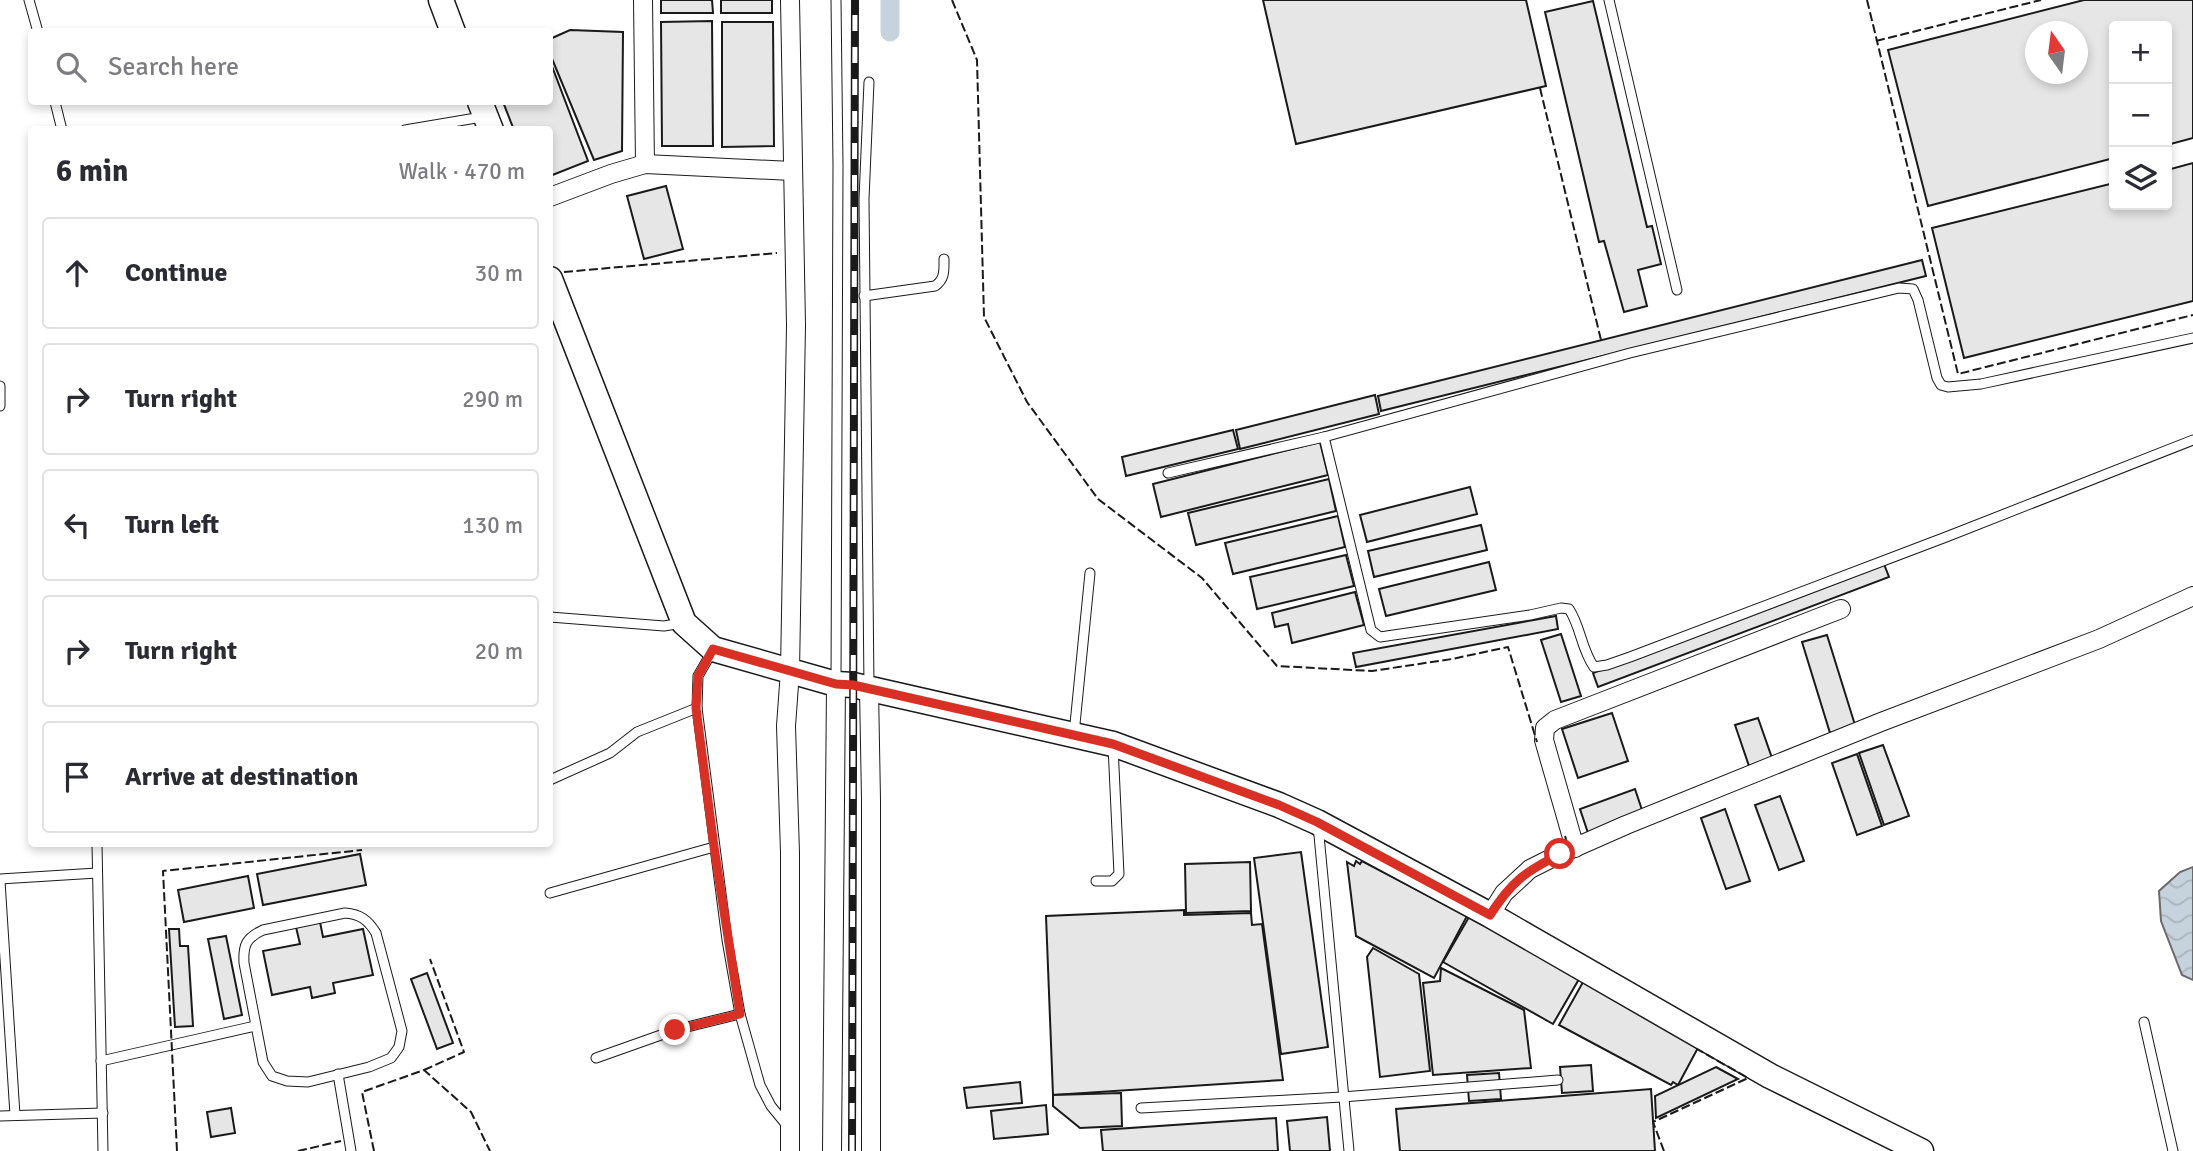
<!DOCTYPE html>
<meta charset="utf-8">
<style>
body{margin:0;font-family:Signika,sans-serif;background:#f2f2f3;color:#2b2b33}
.controls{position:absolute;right:21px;top:21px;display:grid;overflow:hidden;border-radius:7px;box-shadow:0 4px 10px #0003}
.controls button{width:63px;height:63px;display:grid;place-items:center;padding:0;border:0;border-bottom:2px solid #e1e1e2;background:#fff;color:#2b2b33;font:35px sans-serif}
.compass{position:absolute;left:2025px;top:21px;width:63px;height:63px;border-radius:50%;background:#fff;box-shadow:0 4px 10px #0003;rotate:346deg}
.stop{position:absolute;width:21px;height:21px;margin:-16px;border:5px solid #d93025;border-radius:50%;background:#fff}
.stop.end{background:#d93025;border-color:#fff;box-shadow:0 2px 7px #0008}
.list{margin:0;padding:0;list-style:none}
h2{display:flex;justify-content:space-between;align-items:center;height:91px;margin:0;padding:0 28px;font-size:30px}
h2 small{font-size:23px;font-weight:400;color:#7c7c81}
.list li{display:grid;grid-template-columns:46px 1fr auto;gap:21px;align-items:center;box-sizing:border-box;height:112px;margin:0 14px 14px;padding:0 14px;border:2px solid #e1e1e2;border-radius:7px}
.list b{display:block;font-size:26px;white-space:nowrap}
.list em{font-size:23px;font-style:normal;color:#7c7c81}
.icon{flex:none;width:38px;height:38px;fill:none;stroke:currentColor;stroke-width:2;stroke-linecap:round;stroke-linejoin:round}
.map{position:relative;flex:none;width:2193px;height:1151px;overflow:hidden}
.search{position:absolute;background:#fff;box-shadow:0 4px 10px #0003;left:28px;top:28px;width:525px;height:77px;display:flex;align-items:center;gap:18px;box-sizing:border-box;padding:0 24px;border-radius:7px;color:#7c7c81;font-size:26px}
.panel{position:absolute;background:#fff;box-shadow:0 4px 10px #0003;left:28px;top:126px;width:525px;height:721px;border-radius:7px}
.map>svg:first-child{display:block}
.water{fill:url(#water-waves);stroke:#6a6a6a;stroke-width:2}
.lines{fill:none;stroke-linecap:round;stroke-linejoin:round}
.canal{stroke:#c6d2dc;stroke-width:19}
.building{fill:#e6e6e6;stroke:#1a1a1a;stroke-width:2;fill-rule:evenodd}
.lane-casing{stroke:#1a1a1a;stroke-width:11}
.street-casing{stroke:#1a1a1a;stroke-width:20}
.secondary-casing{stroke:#1a1a1a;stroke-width:27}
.lane{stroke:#fff;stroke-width:9}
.street{stroke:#fff;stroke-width:18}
.secondary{stroke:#fff;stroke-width:24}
.rail-casing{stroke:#1a1a1a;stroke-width:8}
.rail{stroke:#fff;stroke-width:5;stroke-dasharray:16;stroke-linecap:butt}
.fence{stroke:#1a1a1a;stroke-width:2;stroke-dasharray:9 3.5;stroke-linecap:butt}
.route{stroke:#d93025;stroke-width:9}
</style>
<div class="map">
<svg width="2193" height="1151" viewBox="0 0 2193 1151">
<defs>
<pattern id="water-waves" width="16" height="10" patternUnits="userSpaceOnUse" patternTransform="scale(1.75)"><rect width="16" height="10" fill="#c6d2dc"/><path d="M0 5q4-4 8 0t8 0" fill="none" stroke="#aab4bc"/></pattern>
</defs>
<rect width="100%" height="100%" fill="#fff"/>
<path class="water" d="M2193,867V980L2182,975L2161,921L2159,891L2180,872Z"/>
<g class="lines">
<path class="canal" d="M890,0V32"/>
</g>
<g class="building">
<path d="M661,0H712L713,13H661Z"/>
<rect x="721" y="0" width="51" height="13"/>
<path d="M1263,0H1526L1546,86L1296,144Z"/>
<path d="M2084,0H2193V138L2167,145V26H2114V158L1928,206L1888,50ZM2036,32H2078V74H2036Z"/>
<path d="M1593,1L1647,227L1652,226L1661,264L1638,270L1647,306L1624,312L1604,241L1599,242L1545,12Z"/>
<path d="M712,21L713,146H662L661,22Z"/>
<path d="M722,22H773L774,146L722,147Z"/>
<path d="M570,30L623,32L622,151L594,160L550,54V39Z"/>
<path d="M550,61L588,161L550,176V130H514L503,102H550Z"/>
<path d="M2193,163V301L1964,358L1932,228L2114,183V205H2167V170Z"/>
<path d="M666,186L683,249L644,259L627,196Z"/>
<path d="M1922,260L1926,276L1381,411L1378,396Z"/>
<path d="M1375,395L1379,414L1240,449L1236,430Z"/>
<path d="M1233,430L1238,449L1126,476L1122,457Z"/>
<path d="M1320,442L1328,475L1161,517L1153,484Z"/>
<path d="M1329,479L1336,511L1196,545L1188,513Z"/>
<path d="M1470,487L1477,514L1367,542L1360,515Z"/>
<path d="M1338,516L1345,547L1233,574L1225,543Z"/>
<path d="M1481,525L1487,550L1374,577L1368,551Z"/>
<path d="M1346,555L1354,586L1257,609L1250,577Z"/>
<path d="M1489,562L1496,590L1386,616L1379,589Z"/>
<path d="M1884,564L1889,577L1598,687L1593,673Z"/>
<path d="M1355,592L1364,625L1292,643L1288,624L1275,627L1272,613Z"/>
<path d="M1556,616L1558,629L1356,667L1353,653Z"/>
<path d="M1561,634L1581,696L1561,702L1541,640Z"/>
<path d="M1827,635L1855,725L1830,733L1802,642Z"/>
<path d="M1612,713L1628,761L1578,778L1562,729Z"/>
<path d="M1758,718L1772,758L1749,766L1735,725Z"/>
<path d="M1883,745L1909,816L1884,825L1859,753Z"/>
<path d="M1857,754L1882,826L1857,835L1832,763Z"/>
<path d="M1635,789L1643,813L1588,833L1580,809Z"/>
<path d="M1780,796L1804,861L1779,870L1755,805Z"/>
<path d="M1725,809L1750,881L1726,889L1701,818Z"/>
<path d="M1301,852L1328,1047L1281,1054L1254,858Z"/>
<path d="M360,854L366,885L263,905L257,874Z"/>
<path d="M1356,861L1360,864L1362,861L1467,916L1434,978L1356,936L1347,862L1354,866Z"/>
<path d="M1250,862L1251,911L1186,913L1185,864Z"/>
<path d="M248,876L254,908L184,922L178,890Z"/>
<path d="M1184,910V915L1251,913L1252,925L1262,924L1283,1080L1053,1095L1046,916Z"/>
<path d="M1469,917L1579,979L1553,1024L1443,962Z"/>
<path d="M320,922L323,937L363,929L373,975L333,983L335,993L312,998L310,987L272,995L263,951L300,944L296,927Z"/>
<path d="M169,929H179L180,946H188L193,1026L175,1027Z"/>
<path d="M226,936L242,1015L224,1019L208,939Z"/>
<path d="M1373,948L1419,974L1430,1071L1380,1077L1367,957Z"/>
<path d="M1441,968L1524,1010L1531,1068L1433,1075L1423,983L1440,981Z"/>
<path d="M427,973L453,1043L437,1049L411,979Z"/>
<path d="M1583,982L1699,1046L1678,1085L1673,1082L1671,1085L1559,1025Z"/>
<path d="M1591,1065L1593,1091L1562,1093L1560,1067Z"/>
<path d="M1716,1067L1738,1079L1656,1118L1655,1096Z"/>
<path d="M1499,1073L1501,1099L1469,1101L1467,1075Z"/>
<path d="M1020,1082L1022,1103L967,1108L964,1088Z"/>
<path d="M1651,1089L1655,1151H1400L1396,1109Z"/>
<path d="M1121,1093L1122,1126L1080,1128L1053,1106V1095Z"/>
<path d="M1046,1105L1048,1134L994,1139L991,1111Z"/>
<path d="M231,1108L235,1133L211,1137L207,1112Z"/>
<path d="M1327,1117L1330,1151H1290L1287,1121Z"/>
<path d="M1276,1118L1278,1151H1103L1101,1130Z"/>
</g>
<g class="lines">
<defs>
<g id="lane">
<path d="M29,0L38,32"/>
<path d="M1609,0L1677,290"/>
<path d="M55,102L62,130"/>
<path d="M405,130L482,117"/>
<path d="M864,296L935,286C945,279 944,271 944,259"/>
<path d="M0,386V406"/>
<path d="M1324,437L1630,353L1899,288L1913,289L1918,300L1937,378L1941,385L1948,387L1981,384L2193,338"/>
<path d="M1168,473L1324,437L1371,630L1380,637L1530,615L1561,608L1569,609C1581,627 1581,649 1594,667L1607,665L1630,657L1946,537L2193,440"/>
<path d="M550,617L664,626L682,623"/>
<path d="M713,650L698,676L697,708L727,940L740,1014L760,1085L771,1106L789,1128"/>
<path d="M836,682L838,165L836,0"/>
<path d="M869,687L864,199L869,82"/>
<path d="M1074,734L1090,573"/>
<path d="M550,780L610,753L637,732L697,708"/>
<path d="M1318,825L1349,1151"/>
<path d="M97,844L103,1151"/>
<path d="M0,879L97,873"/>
<path d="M0,881L15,1115"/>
<path d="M1096,881H1112L1119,874L1113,746"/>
<path d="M550,893L714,847"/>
<path d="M345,913C360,914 368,920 376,933L402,1031L399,1047L391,1058L369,1067L308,1082L287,1081L272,1076L263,1062L244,963C243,945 246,938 263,930Z"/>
<path d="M2144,1022L2173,1151"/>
<path d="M596,1058L675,1030L740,1014"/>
<path d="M101,1061L255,1026"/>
<path d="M338,1074L351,1151"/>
<path d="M1141,1108L1342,1097L1558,1080"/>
<path d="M0,1116L103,1113"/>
</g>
<g id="street">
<path d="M643,0L645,164"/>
<path d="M550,197L611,174L645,164L792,171"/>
<path d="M869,689L871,800V1151"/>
<path d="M1575,848L1544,740L1545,728L1555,720L1841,609"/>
<path d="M1490,915L1504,893L1530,869L1560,854L1626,825L1881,722L2099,639L2193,596"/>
<path d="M790,1151V853L786,726L790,671L796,325L790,0"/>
<path d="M832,1151L836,684"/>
</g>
<g id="secondary">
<path d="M441,0L453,32"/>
<path d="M480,102L491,130"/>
<path d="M550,279L684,623L713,649L836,684L853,685L1113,744L1279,805L1317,822L1490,915L1770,1076L1921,1151"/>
</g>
</defs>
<use href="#lane" class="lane-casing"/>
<use href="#street" class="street-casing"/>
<use href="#secondary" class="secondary-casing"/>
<use href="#lane" class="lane"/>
<use href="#street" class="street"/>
<use href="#secondary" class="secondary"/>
<defs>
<path id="rail" d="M852,1151L855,0"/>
</defs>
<use href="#rail" class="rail-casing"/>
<use href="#rail" class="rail"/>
<g class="fence">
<path d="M952,0L977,60L984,317L1027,402L1098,499L1202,578L1277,666L1372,671L1452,659L1508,647L1537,742"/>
<path d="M1867,0L1958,374L2193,315"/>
<path d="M1876,41L2041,0"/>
<path d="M1540,88L1601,340"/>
<path d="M564,272L777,253"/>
<path d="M1552,850L1566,839L1565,836"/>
<path d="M424,1070L464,1052L430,959"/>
<path d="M177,1151L163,871L362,850"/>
<path d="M298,1151L341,1141"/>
<path d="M374,1151L362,1092L424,1070L471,1112L490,1151"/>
<path d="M1664,1151L1653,1122L1748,1078L1697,1049"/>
</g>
</g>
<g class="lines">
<path class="route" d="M675,1030L740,1014L714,847L696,708L698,676L713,649L836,684L853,685L1113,744L1279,805L1317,822L1490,915C1512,881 1525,872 1560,854"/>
</g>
</svg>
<div class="controls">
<button>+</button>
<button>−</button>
<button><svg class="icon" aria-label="layers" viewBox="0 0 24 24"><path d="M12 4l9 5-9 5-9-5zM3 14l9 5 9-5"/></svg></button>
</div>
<svg class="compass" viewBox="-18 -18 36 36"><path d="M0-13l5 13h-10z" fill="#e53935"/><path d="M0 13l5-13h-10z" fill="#7c7c81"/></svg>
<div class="stop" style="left:1560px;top:854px"></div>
<div class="stop end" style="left:675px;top:1030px"></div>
<div class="search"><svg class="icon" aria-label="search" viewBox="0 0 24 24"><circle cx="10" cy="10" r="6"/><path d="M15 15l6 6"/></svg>Search here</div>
<section class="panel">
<h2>6 min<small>Walk · 470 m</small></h2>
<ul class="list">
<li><svg class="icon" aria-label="ahead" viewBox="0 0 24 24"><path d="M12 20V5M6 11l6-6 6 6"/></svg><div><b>Continue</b></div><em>30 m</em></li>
<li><svg class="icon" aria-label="right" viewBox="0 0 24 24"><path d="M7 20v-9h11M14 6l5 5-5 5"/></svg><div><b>Turn right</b></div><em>290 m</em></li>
<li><svg class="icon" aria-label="left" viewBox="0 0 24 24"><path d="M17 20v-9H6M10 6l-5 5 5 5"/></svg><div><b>Turn left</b></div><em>130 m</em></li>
<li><svg class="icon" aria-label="right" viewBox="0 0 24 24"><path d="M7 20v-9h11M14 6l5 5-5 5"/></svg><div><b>Turn right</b></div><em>20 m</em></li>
<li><svg class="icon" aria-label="arrive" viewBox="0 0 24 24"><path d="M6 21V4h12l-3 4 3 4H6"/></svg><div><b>Arrive at destination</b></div></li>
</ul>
</section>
</div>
